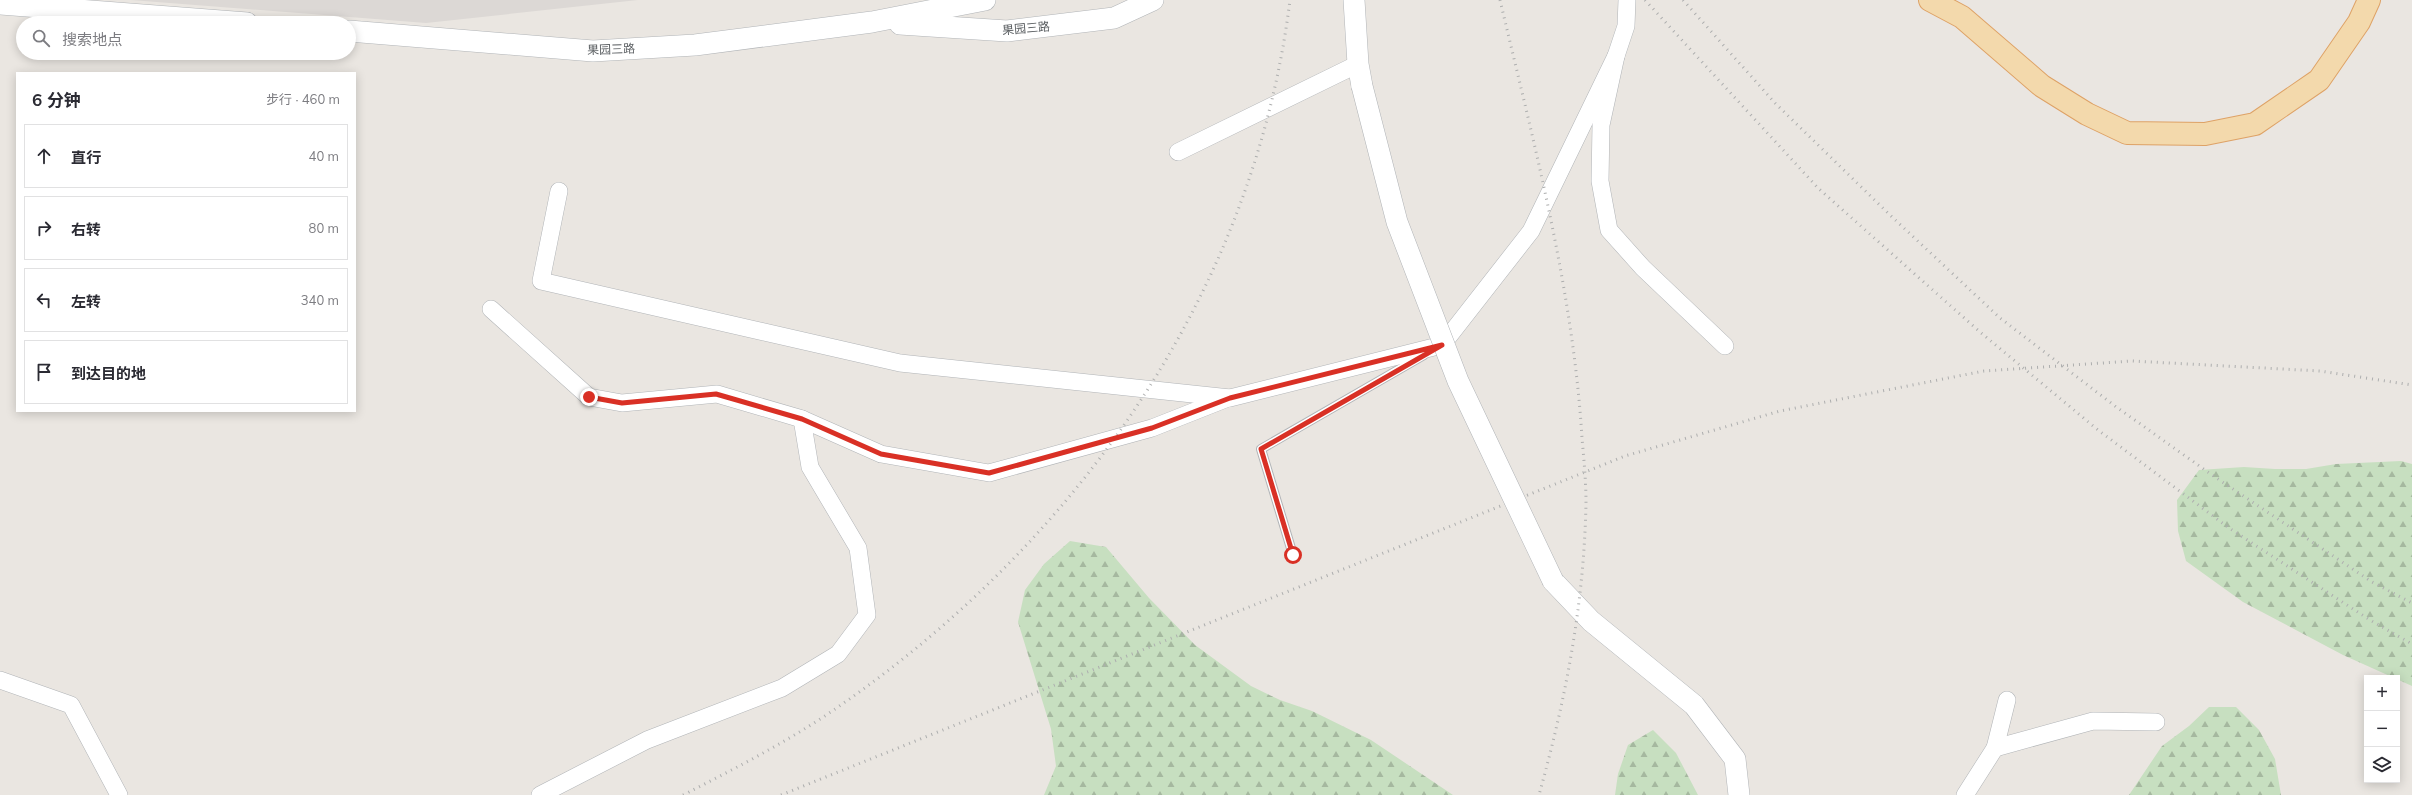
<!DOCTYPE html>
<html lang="zh">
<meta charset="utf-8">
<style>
body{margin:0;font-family:Mulish,"Noto Sans SC",sans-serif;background:#f2f2f3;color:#2b2b33}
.controls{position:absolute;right:12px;bottom:12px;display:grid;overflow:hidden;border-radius:0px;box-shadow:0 2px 10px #0003}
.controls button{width:36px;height:36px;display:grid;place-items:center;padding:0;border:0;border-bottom:1px solid #e1e1e2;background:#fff;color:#2b2b33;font:20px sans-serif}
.stop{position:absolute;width:12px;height:12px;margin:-9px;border:3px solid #d93025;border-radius:50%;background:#fff}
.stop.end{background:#d93025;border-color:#fff;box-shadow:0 1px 4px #0008}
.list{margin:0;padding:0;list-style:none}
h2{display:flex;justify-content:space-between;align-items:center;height:52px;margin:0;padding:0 16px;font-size:17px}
h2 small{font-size:13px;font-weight:400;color:#7c7c81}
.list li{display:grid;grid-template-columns:26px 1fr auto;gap:12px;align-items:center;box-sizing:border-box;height:64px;margin:0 8px 8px;padding:0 8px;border:1px solid #e1e1e2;border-radius:0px}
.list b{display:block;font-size:15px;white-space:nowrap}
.list em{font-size:13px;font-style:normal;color:#7c7c81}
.icon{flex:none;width:22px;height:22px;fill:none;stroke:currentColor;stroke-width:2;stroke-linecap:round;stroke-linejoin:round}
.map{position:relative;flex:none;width:2412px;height:795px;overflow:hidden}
.search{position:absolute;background:#fff;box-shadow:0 2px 10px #0003;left:16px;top:16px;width:340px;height:44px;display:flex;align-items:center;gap:10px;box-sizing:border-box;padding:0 14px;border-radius:22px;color:#7c7c81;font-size:15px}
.panel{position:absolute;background:#fff;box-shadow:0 2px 10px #0003;left:16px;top:72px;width:340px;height:340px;border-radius:0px}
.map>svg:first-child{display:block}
.industrial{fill:#dcd8d5}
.forest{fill:url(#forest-firs)}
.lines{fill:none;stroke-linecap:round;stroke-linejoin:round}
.service-casing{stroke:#b1b4b7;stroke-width:10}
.minor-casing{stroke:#b1b4b7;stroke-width:18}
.tertiary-casing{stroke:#b1b4b7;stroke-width:22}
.primary-casing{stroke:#dea266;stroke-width:24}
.service{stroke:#fff;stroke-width:8}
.minor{stroke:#fff;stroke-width:17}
.tertiary{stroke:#fff;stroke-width:21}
.primary{stroke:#f3d9ac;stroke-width:22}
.rail{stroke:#adaeae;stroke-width:3;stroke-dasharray:1 5;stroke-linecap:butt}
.tertiary-bridge-casing{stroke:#b1b4b7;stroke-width:22;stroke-linecap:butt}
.tertiary-bridge{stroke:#fff;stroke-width:21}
.route{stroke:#d93025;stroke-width:5}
.labels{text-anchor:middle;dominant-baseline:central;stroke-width:3;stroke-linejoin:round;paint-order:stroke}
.street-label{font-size:12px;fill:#595d60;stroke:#fff}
</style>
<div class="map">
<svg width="2412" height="795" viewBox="0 0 2412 795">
<defs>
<pattern id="forest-firs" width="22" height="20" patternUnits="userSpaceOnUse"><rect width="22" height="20" fill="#c7dfc0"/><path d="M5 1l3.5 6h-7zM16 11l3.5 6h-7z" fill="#a5b89f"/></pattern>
</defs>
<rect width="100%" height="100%" fill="#eae6e1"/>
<path class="industrial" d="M131,0H638L426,23Z"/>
<g class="forest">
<path d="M2401,461L2412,464V686L2343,655L2243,602L2186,561L2178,531L2177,500L2199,470L2244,467L2275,469H2306L2336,464Z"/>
<path d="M1070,541L1106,547L1149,598L1195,645L1251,686L1280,700L1312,711L1371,740L1453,795H1044L1056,766L1051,729L1018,622L1025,590L1044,564Z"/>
<path d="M2209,707H2236L2259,730L2275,759L2281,795H2129L2162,746L2189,726Z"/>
<path d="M1653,730L1676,753L1698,795H1615L1618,774L1628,745Z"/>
</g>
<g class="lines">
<defs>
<path id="service" d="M1293,555L1261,449L1424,355"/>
<g id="minor">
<path d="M1627,0L1626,26L1616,56L1601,125L1600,181L1609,230L1643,268L1725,346"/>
<path d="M1178,152L1358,64"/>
<path d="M559,191L541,281L900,363L1230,398L1442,345L1531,231L1616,56"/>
<path d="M491,309L589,397L622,403L717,394L802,419L881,454L989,473L1152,428L1228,398"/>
<path d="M0,680L71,705L119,795"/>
<path d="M1995,748L2093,721L2156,722"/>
<path d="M540,795L647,740L782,688L838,654L867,615L858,548L810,467L802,419"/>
<path d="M1965,795L1995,748L2007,700"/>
</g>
<g id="tertiary">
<path d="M1354,0L1358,64L1362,86"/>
<path d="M0,4L247,23"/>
<path d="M900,24L1007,31L1114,18L1153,0"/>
<path d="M349,31L593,51L695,45L872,22L985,0"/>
<path d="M1553,581L1591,621L1694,705L1735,759L1739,795"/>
</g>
<path id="primary" d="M1930,0L1962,17L2042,86L2087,114L2127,133L2205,134L2255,124L2319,80L2359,22L2369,0"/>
</defs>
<use href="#service" class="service-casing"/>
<use href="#minor" class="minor-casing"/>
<use href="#tertiary" class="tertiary-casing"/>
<use href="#primary" class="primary-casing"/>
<use href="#service" class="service"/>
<use href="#minor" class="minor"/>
<use href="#tertiary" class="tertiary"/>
<use href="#primary" class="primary"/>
<g class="rail">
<path d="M1500,0C1534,144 1573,290 1582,438C1584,460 1586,482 1586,503C1584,604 1566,698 1539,795"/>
<path d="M1645,0L1818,188L1980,332L2098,430L2229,528L2370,620L2412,644"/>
<path d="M1683,0L1775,103L1890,215L2000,318L2115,406L2212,475L2372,582L2412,603"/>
<path d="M683,795C736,768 789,741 838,707C1077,542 1254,292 1290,0"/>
<path d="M781,795L1625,456L1780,411L1984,371L2132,361L2320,371L2412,385"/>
</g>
<defs>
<path id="tertiary-bridge" d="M1362,86L1397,222L1458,381L1553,581"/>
</defs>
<use href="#tertiary-bridge" class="tertiary-bridge-casing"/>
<use href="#tertiary-bridge" class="tertiary-bridge"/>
</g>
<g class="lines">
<path class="route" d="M589,397L622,403L716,394L802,419L881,454L989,473L1152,428L1230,398L1442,345L1261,449L1293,555"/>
</g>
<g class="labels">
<g class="street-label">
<text transform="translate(1026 28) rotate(-5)">果园三路</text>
<text transform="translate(611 49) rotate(-2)">果园三路</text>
</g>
</g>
</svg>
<div class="controls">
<button>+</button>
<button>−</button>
<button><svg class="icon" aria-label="layers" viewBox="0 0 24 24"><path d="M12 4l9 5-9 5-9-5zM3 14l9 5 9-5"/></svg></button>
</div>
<div class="stop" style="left:1293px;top:555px"></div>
<div class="stop end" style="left:589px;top:397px"></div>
<div class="search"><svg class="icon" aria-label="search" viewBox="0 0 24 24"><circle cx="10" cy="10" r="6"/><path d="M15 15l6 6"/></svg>搜索地点</div>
<section class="panel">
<h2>6 分钟<small>步行 · 460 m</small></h2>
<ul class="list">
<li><svg class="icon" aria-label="ahead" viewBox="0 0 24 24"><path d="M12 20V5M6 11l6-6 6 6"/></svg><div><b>直行</b></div><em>40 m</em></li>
<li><svg class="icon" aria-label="right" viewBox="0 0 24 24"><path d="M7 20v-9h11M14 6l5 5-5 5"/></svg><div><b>右转</b></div><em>80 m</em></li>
<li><svg class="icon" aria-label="left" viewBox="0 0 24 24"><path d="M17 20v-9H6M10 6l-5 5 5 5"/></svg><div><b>左转</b></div><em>340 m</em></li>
<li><svg class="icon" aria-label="arrive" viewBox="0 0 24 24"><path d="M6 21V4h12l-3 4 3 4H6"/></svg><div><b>到达目的地</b></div></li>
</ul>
</section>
</div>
